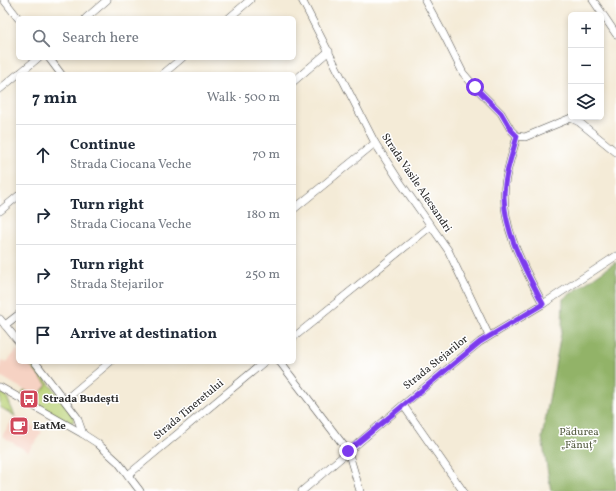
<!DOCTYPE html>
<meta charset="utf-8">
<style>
body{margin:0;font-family:Vollkorn,serif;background:#f6f6f7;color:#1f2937}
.controls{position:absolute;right:12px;top:12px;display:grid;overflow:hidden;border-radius:6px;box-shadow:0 2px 6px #0003}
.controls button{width:36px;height:36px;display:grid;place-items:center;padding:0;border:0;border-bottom:1px solid #e0e1e3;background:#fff;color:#1f2937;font:20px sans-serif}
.stop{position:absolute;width:12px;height:12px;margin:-9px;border:3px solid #7c3aed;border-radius:50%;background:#fff}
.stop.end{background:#7c3aed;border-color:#fff;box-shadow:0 1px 4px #0008}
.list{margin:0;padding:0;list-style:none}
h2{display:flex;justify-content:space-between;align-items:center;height:52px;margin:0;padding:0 16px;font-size:17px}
h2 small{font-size:13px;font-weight:400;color:#747a83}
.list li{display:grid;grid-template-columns:26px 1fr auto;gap:12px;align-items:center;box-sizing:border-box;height:60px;padding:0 16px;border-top:1px solid #e0e1e3}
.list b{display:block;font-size:15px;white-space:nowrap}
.list p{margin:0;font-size:13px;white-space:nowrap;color:#747a83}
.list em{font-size:13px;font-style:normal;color:#747a83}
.icon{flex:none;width:22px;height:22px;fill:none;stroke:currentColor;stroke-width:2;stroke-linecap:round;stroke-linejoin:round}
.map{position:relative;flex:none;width:616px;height:491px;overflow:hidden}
.search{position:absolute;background:#fff;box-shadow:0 2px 6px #0003;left:16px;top:16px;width:280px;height:44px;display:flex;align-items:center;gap:10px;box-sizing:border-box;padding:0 14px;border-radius:6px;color:#747a83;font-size:15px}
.panel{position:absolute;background:#fff;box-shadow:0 2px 6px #0003;left:16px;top:72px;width:280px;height:292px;border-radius:6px}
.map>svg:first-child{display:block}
.built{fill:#f6d2c3}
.green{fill:#b9d176;stroke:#727e50}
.forest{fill:#92b367;stroke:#5e6f49}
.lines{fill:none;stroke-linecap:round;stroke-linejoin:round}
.minor-casing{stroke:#494845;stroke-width:8}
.minor{stroke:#fff;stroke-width:7}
.route{stroke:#7c3aed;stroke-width:5}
.labels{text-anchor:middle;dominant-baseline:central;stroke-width:3;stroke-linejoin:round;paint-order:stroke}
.street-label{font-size:11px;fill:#2b2b2b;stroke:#fff}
.poi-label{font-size:11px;font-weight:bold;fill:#2b2b2b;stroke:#fff;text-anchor:start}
.park-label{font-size:11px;fill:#565d42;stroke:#fff}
</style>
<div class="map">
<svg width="616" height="491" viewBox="0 0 616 491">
<rect width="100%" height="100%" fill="#fff"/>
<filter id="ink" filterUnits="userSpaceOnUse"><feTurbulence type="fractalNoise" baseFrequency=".025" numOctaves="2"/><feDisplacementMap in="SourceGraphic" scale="8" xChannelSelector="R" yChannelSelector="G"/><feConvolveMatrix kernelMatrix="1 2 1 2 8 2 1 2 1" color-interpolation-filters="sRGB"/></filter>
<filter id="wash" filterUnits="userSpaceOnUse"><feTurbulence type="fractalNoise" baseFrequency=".012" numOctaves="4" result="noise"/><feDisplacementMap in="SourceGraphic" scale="16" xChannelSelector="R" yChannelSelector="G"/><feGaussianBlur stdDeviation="0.9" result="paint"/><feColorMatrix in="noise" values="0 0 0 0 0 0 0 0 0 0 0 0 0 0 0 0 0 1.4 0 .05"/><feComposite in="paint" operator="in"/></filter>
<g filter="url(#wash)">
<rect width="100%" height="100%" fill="#f4ebd7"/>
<g class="built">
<path d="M17,350L18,351V362H27L47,385L37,397L0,376V364L3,360L6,363Z"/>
<path d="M15,416L42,432L28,452L2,436Z"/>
</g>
<g class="green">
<path d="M27,362H30C40,374 72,407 74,420L72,423H69L22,395L24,390L37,397L47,385Z"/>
<path d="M0,392L6,395L15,416L0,407Z"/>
</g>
<path class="forest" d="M616,262V491H551L542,438L562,328L563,299Z"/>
</g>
<g filter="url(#ink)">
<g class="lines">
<defs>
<g id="minor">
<path d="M4,0L18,18"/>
<path d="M302,0L375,143L400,182L448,250L489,336"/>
<path d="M425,0L444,35L463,73L475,87L501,113L511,130L517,136C513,152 507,168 505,184C500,227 524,267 543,304"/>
<path d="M593,0L616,34"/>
<path d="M86,18L107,0"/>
<path d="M229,18L250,0"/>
<path d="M49,58L61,74"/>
<path d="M19,74L38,58"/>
<path d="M163,74L182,58"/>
<path d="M294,81L329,51"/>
<path d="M0,89L18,74"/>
<path d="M517,136L525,137L571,118L579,122L616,152"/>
<path d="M294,209L375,143"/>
<path d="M0,211L18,196"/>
<path d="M0,319L18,341"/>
<path d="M5,325L18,315"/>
<path d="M294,337L431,226"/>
<path d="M35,362L77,417L83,434"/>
<path d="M280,362L348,451L360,491"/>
<path d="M0,387L83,434L97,443L118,462L140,491"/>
<path d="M65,400L110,362"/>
<path d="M403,405L463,491"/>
<path d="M128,475L264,362"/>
<path d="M302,491L403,405L480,342L543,304L616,256"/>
</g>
</defs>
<use href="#minor" class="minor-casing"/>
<use href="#minor" class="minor"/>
</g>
</g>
<g class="lines" filter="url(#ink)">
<path class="route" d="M348,451L480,342L543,304C526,271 505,235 504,197C504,176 512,156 517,136L511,130L501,113L475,87"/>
</g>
<defs>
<symbol id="bus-square" viewBox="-11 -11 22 22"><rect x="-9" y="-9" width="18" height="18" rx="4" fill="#d1495b" stroke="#fff"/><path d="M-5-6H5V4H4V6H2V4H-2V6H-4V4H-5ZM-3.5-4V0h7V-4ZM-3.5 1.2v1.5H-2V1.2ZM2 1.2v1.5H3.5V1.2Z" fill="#fff"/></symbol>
<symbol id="cafe-square" viewBox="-11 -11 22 22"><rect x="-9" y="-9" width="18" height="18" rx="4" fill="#d1495b" stroke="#fff"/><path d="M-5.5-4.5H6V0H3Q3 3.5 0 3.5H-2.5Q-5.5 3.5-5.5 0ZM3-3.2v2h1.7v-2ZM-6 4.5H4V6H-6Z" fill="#fff"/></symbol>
</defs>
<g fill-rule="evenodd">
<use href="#bus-square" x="18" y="388" width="22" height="22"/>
<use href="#cafe-square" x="8" y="415" width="22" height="22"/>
</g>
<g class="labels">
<g class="street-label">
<text transform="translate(416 183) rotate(56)">Strada Vasile Alecsandri</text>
<text transform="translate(436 363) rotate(-39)">Strada Stejarilor</text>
<text transform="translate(189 410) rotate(-40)">Strada Tineretului</text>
</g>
<g class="poi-label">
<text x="43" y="399">Strada Budești</text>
<text x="33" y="426">EatMe</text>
</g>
<g class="park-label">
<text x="579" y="432">Pădurea<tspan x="579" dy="13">„Fănuț”</tspan></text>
</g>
</g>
</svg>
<div class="controls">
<button>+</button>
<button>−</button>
<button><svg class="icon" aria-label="layers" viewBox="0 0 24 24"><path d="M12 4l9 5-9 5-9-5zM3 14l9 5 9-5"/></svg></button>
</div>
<div class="stop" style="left:475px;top:87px"></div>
<div class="stop end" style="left:348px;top:451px"></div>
<div class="search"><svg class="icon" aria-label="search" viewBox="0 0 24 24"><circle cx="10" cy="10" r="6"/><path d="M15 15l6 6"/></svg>Search here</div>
<section class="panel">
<h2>7 min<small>Walk · 500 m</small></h2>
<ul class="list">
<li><svg class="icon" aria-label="ahead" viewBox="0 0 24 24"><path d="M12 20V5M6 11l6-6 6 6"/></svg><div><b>Continue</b><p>Strada Ciocana Veche</p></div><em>70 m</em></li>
<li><svg class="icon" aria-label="right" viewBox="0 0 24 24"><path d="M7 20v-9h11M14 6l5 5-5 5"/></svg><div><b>Turn right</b><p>Strada Ciocana Veche</p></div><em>180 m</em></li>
<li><svg class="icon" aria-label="right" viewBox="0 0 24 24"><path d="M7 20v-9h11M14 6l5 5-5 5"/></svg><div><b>Turn right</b><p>Strada Stejarilor</p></div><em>250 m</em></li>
<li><svg class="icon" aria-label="arrive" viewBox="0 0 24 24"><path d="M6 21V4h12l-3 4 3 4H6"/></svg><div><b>Arrive at destination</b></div></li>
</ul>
</section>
</div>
